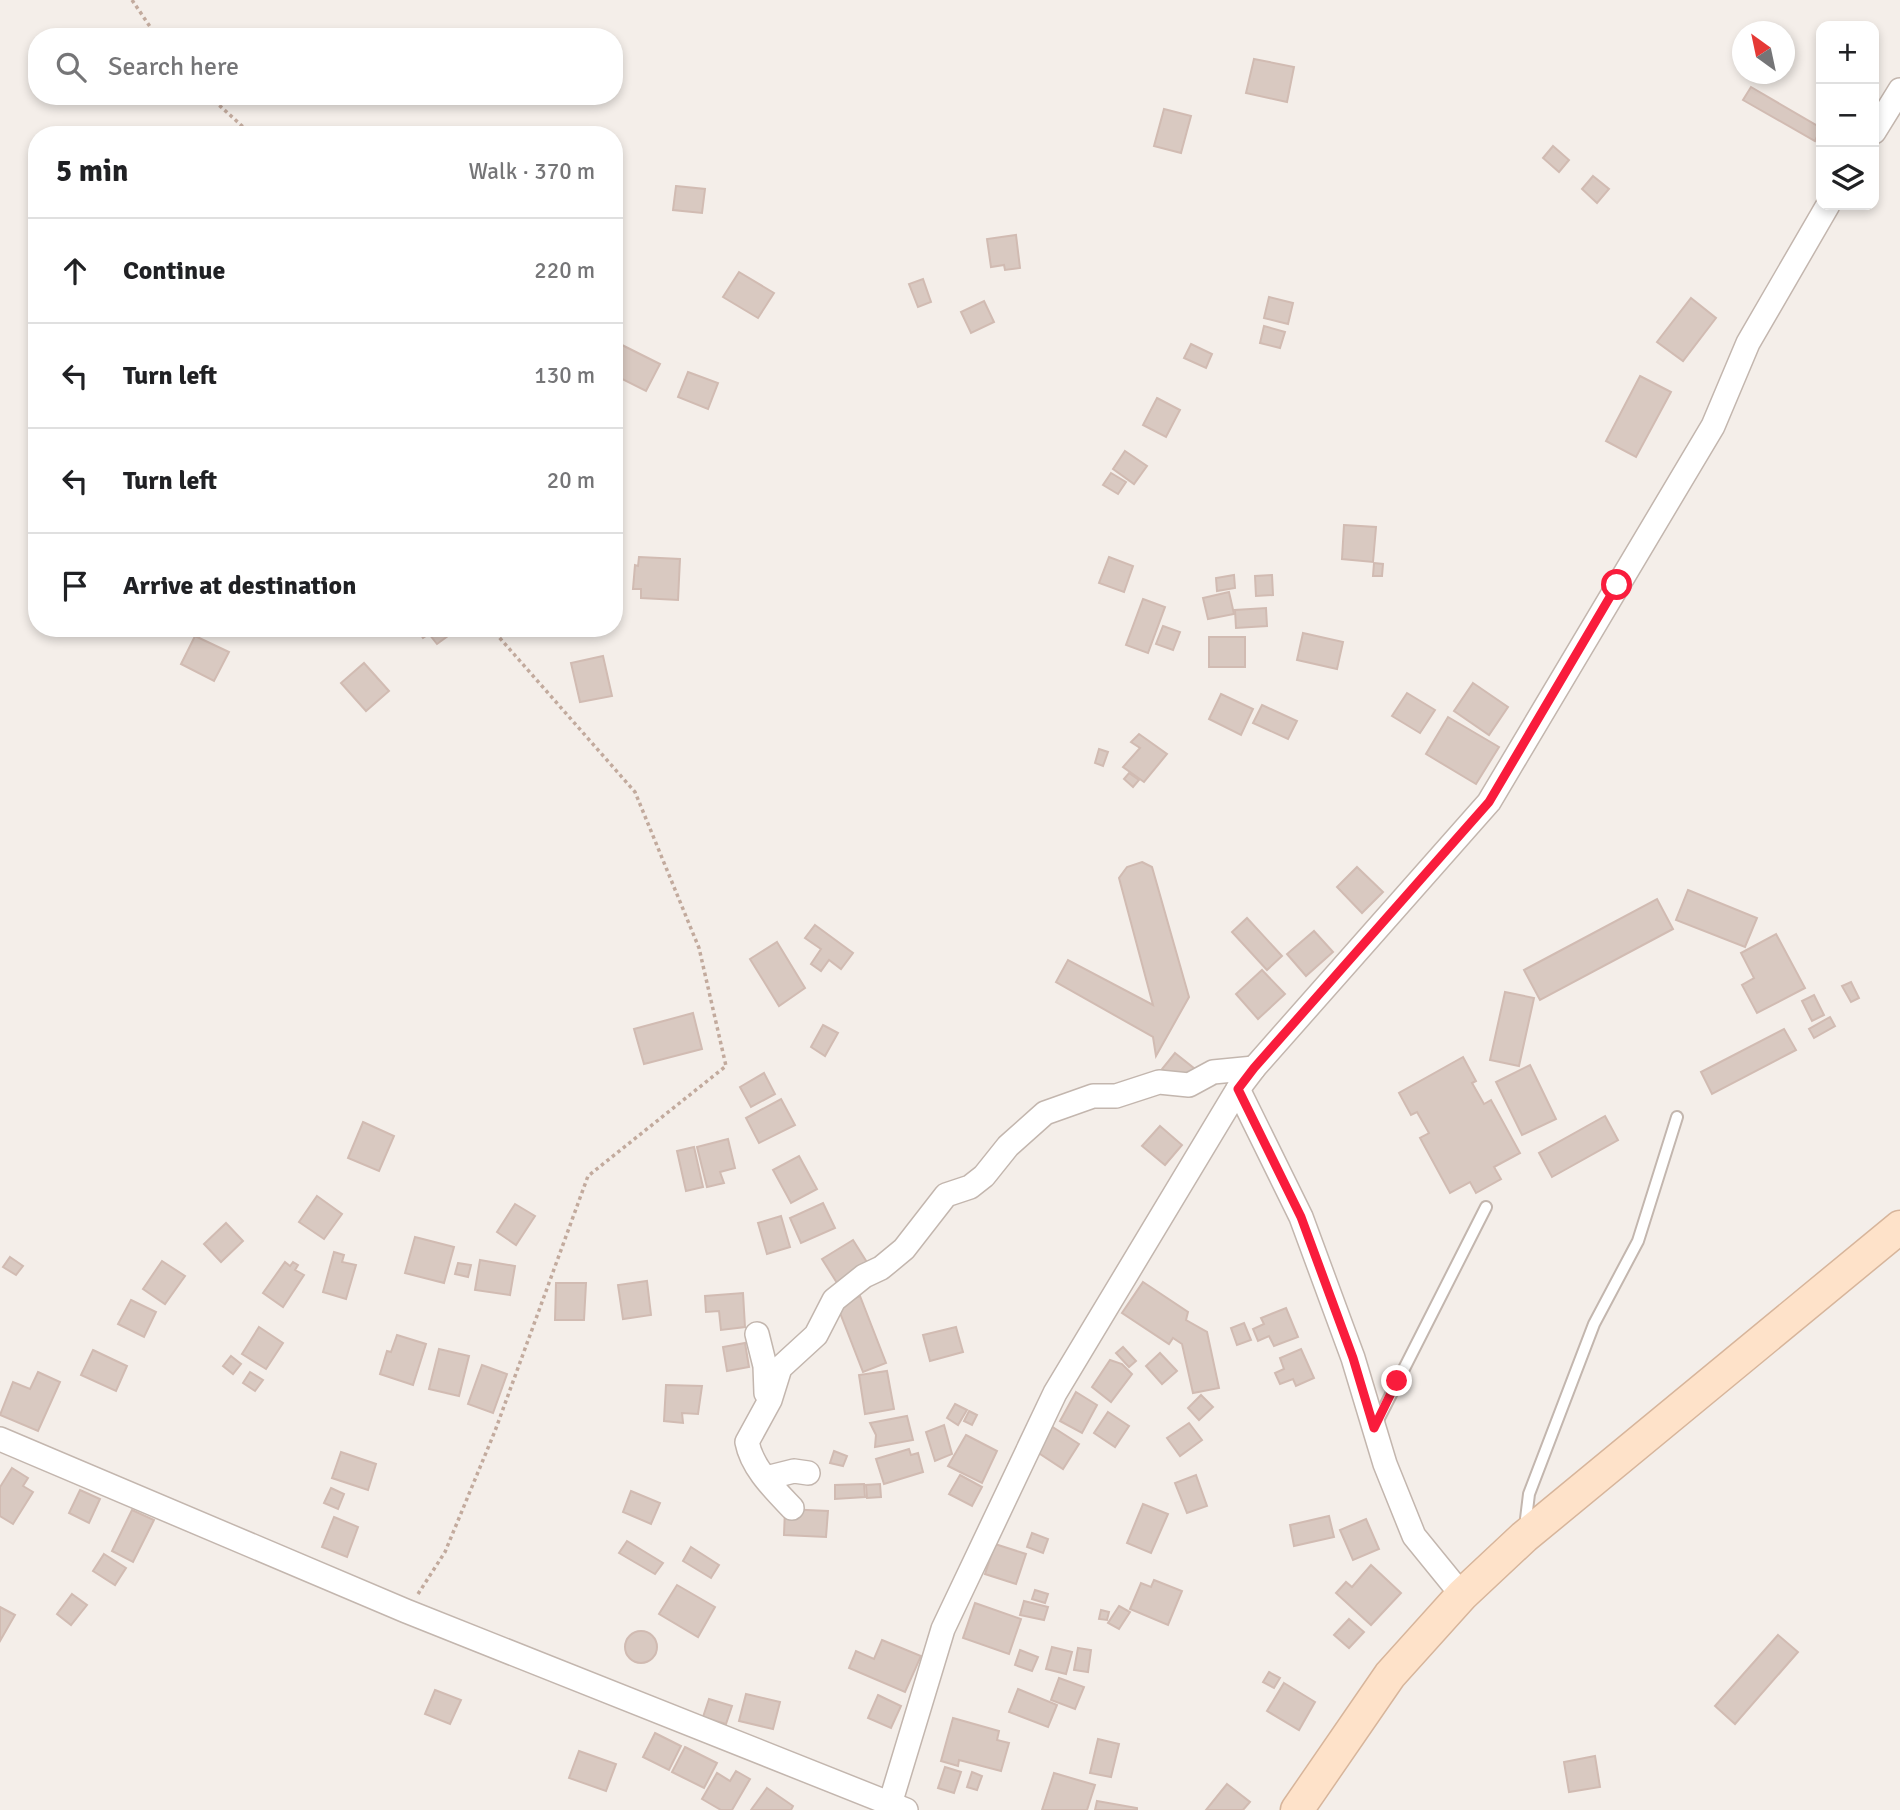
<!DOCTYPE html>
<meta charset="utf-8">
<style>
body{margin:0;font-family:Signika,sans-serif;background:#f2f2f2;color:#202124}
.controls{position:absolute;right:21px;top:21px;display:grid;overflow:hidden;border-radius:14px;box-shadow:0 4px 10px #0003}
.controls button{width:63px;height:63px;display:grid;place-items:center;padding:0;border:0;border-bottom:2px solid #e0e0e0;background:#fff;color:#202124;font:35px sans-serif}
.compass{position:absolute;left:1732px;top:21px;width:63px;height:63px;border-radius:50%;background:#fff;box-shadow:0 4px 10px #0003;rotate:327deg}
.stop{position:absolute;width:21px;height:21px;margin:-16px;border:5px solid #f91c3c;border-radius:50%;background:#fff}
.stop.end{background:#f91c3c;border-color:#fff;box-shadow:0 2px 7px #0008}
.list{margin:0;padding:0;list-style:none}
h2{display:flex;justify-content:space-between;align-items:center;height:91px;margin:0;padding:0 28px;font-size:30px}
h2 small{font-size:23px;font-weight:400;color:#757577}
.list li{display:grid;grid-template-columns:46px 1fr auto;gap:21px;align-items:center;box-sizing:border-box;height:105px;padding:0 28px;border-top:2px solid #e0e0e0}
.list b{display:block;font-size:26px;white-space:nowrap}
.list em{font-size:23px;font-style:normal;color:#757577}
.icon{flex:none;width:38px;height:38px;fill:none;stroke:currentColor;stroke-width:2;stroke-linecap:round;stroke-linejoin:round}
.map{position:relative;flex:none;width:1900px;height:1810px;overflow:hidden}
.search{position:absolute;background:#fff;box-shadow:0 4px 10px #0003;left:28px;top:28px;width:595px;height:77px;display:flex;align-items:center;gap:18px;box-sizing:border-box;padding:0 24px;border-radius:28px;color:#757577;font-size:26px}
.panel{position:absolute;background:#fff;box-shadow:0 4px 10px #0003;left:28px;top:126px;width:595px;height:511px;border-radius:28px}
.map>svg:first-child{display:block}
.building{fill:#d9c9c1;stroke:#d1bbb2;stroke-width:2}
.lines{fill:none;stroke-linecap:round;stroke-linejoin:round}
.service-casing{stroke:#c3b6ae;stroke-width:14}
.minor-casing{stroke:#c3b6ae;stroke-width:26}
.secondary-casing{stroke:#d7b59b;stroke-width:35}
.path{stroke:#c2aa9d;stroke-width:3.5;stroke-dasharray:3.5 3.5;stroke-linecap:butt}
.service{stroke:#fff;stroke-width:10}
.minor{stroke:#fff;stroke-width:23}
.secondary{stroke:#fee2c9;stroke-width:32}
.route{stroke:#f91c3c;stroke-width:9}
</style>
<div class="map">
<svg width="1900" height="1810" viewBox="0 0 1900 1810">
<rect width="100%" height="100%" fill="#f4eee9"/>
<g class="building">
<path d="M1254,59L1294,67L1287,102L1246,93Z"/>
<path d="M1751,87L1821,128L1815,141L1743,100Z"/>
<path d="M1164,109L1191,116L1181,153L1154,146Z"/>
<path d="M1553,146L1569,160L1559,172L1543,158Z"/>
<path d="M1593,176L1609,189L1597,203L1582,189Z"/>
<path d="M676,186L705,189L702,213L673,210Z"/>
<path d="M1016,235L1020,268L1005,270L1004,265L991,267L987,239Z"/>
<path d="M739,272L774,293L758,318L723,297Z"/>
<path d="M923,279L931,302L918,307L909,284Z"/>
<path d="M1269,297L1293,303L1288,324L1264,318Z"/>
<path d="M1691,298L1716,318L1683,361L1657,342Z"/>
<path d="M984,301L994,322L971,333L961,312Z"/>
<path d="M1264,326L1285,332L1280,348L1260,343Z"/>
<path d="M614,341L660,364L646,391L614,375Z"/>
<path d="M1191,344L1212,354L1206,368L1184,358Z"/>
<path d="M688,372L718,383L708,409L678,397Z"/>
<path d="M1640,376L1671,392L1636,457L1606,441Z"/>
<path d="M1157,398L1180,410L1166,437L1143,425Z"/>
<path d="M1125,451L1147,466L1134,484L1113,469Z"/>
<path d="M1111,473L1126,482L1118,494L1103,485Z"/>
<path d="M1344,525L1376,527L1373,562L1342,559Z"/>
<path d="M639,557L680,559L678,600L641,598V589H633L635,565L638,566Z"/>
<path d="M1109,557L1133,566L1124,592L1099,583Z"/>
<path d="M1374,563L1383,564L1382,576H1373Z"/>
<path d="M1234,575L1235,588L1217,591L1216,578Z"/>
<path d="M1272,575L1273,595L1256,596L1255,576Z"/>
<path d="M1229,592L1234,614L1208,619L1203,598Z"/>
<path d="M1143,599L1165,607L1148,653L1126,645Z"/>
<path d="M1266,608L1267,626L1236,628L1235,610Z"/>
<path d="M1163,626L1180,632L1173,650L1156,644Z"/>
<path d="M416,628H459L437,644L429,634L423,638Z"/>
<path d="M1303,633L1343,642L1337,669L1297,660Z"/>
<path d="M195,636L229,652L214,681L181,664Z"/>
<rect x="1209" y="637" width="36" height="30"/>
<path d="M603,656L612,696L580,702L571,663Z"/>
<path d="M364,663L389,691L366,711L341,683Z"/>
<path d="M1473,683L1508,707L1489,735L1454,711Z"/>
<path d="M1407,693L1435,710L1420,733L1392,716Z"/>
<path d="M1221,694L1253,709L1241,735L1209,719Z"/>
<path d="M1262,705L1297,721L1288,739L1253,723Z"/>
<path d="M1448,717L1499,747L1476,784L1426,754Z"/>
<path d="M1139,734L1167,754L1144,782L1123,767L1140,748L1131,742Z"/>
<path d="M1099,749L1108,752L1103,766L1095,763Z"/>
<path d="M1129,773L1139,780L1133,787L1124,779Z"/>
<path d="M1142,862L1152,867L1189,997L1156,1056L1153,1037L1056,982L1068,960L1153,1005L1119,878L1127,867Z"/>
<path d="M1357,867L1383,892L1362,913L1337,887Z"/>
<path d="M1688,890L1757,918L1745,947L1676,920Z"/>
<path d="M1657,899L1673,929L1540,1000L1524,970Z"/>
<path d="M1247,918L1282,956L1267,970L1232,932Z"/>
<path d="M815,925L853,953L841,969L829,960L821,971L811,964L821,949L805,938Z"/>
<path d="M1314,931L1333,952L1306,976L1287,954Z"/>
<path d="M1776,934L1805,988L1757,1013L1742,985L1754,978L1741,953Z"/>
<path d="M777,942L805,988L779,1006L750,959Z"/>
<path d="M1262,970L1285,994L1258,1019L1236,994Z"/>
<path d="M1851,982L1859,998L1851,1002L1842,986Z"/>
<path d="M1505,992L1534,998L1519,1066L1490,1060Z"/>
<path d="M1814,995L1824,1015L1812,1021L1802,1001Z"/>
<path d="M693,1013L702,1049L644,1064L634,1029Z"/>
<path d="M1830,1017L1835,1026L1814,1038L1809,1029Z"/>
<path d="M823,1025L838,1033L825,1056L811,1047Z"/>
<path d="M1784,1029L1796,1050L1712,1094L1701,1072Z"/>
<path d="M1175,1053L1200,1073L1176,1081L1162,1069Z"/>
<path d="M1463,1057L1476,1081L1472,1083L1484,1104L1491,1100L1520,1153L1494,1167L1501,1179L1476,1193L1470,1182L1450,1193L1420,1138L1429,1133L1417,1112L1411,1115L1399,1093Z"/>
<path d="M1530,1065L1556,1119L1522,1135L1496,1082Z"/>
<path d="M764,1073L775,1094L751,1107L740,1087Z"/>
<path d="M781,1099L795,1125L759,1143L746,1118Z"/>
<path d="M1605,1116L1618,1140L1552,1177L1539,1153Z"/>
<path d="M363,1122L394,1136L379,1171L348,1158Z"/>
<path d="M1160,1126L1182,1145L1165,1165L1142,1146Z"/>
<path d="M728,1139L735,1168L720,1172L724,1183L707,1187L697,1147Z"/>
<path d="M694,1147L703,1187L686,1191L677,1151Z"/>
<path d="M799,1156L817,1189L791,1203L773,1170Z"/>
<path d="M317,1196L342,1214L324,1239L299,1222Z"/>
<path d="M823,1203L835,1228L801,1243L790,1218Z"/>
<path d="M515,1204L535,1216L516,1245L497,1232Z"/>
<path d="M781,1216L790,1247L767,1254L758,1223Z"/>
<path d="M226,1223L243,1241L221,1262L204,1244Z"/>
<path d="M415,1237L454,1247L444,1283L405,1273Z"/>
<path d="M853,1240L868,1264L837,1283L822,1259Z"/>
<path d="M334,1252L344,1255L342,1262L356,1265L346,1299L323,1292Z"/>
<path d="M10,1257L23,1266L16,1275L3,1267Z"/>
<path d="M480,1260L515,1266L510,1295L475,1290Z"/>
<path d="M162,1261L185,1276L165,1304L143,1289Z"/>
<path d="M285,1262L290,1266L293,1262L298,1265L295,1270L304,1275L283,1307L263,1293Z"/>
<path d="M458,1263L471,1265L468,1277L455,1274Z"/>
<path d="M647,1281L651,1315L623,1319L618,1285Z"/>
<path d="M1143,1282L1188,1312L1186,1320L1207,1332L1219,1388L1193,1393L1182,1344L1173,1338L1169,1344L1122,1313Z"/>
<path d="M556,1283H586L584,1320H555Z"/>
<path d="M743,1293L745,1327L721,1330L719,1311L706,1312L705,1296Z"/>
<path d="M860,1296L886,1363L863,1372L837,1305Z"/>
<path d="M131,1300L156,1312L144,1337L118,1324Z"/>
<path d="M1286,1308L1298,1337L1274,1346L1269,1336L1258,1341L1253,1329L1264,1324L1261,1318Z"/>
<path d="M1244,1323L1251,1340L1237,1345L1231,1328Z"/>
<path d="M259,1327L283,1343L266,1369L242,1354Z"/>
<path d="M956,1327L963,1352L930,1361L923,1335Z"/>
<path d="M397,1335L426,1344L413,1385L380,1374L387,1351L391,1352Z"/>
<path d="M745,1343L749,1367L727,1371L723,1347Z"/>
<path d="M1123,1347L1136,1361L1129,1367L1116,1353Z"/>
<path d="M439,1349L469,1356L459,1396L429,1389Z"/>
<path d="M1301,1349L1314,1378L1296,1386L1293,1379L1280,1384L1275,1373L1284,1369L1280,1358Z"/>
<path d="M93,1350L127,1366L116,1391L81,1375Z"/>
<path d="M1160,1353L1177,1371L1162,1384L1146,1366Z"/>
<path d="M231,1356L241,1364L233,1374L223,1366Z"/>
<path d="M1110,1360L1122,1364L1132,1374L1111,1402L1092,1387Z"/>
<path d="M482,1365L507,1374L493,1413L468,1404Z"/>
<path d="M887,1371L894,1409L865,1414L859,1375Z"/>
<path d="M38,1372L60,1382L38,1431L0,1415L13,1382L30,1389Z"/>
<path d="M250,1372L263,1380L255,1391L243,1383Z"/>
<path d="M666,1385L702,1386L698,1414L682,1413L683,1423L664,1421Z"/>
<path d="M1076,1392L1097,1405L1082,1433L1060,1421Z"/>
<path d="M1201,1395L1213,1407L1199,1420L1188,1408Z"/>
<path d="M955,1404L967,1410L958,1425L947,1418Z"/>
<path d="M969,1411L977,1415L972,1425L964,1421Z"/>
<path d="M1108,1412L1129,1426L1115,1447L1094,1433Z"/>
<path d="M907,1416L913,1440L875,1447L876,1435L870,1423Z"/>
<path d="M1189,1423L1202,1440L1180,1456L1167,1438Z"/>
<path d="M1048,1424L1079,1444L1063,1469L1031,1448Z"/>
<path d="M944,1425L952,1454L935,1461L926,1432Z"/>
<path d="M966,1435L997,1451L982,1483L948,1466Z"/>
<path d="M909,1449L911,1455L918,1453L923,1472L884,1484L876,1459Z"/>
<path d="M834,1451L847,1456L843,1466L830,1463Z"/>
<path d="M341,1452L376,1464L368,1490L332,1478Z"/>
<path d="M12,1468L28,1478L23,1486L33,1492L13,1524L0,1516V1487Z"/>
<path d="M960,1475L982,1487L972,1506L949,1494Z"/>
<path d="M1196,1475L1207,1506L1187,1513L1175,1483Z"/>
<path d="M864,1484L865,1497L835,1499V1485Z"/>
<path d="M880,1484L881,1497L867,1498L866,1485Z"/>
<path d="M331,1488L344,1494L338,1509L324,1503Z"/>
<path d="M80,1490L100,1499L89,1523L69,1513Z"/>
<path d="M631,1491L660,1503L651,1524L623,1512Z"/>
<path d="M1143,1504L1168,1514L1151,1553L1127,1543Z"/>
<path d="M785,1509L828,1511L826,1537L784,1535Z"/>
<path d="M132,1510L154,1520L133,1562L112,1551Z"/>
<path d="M1329,1516L1334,1537L1294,1546L1290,1525Z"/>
<path d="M334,1517L358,1527L347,1557L322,1547Z"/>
<path d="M1366,1519L1379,1549L1353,1560L1340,1530Z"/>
<path d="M1032,1533L1048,1539L1043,1553L1027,1547Z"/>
<path d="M627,1541L663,1563L655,1574L619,1553Z"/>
<path d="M995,1544L1026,1554L1016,1584L985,1574Z"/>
<path d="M691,1547L719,1565L711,1578L683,1561Z"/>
<path d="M104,1554L126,1568L115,1585L93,1571Z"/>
<path d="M1371,1565L1401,1593L1371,1625L1336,1593L1346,1582L1352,1587Z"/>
<path d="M1154,1580L1182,1591L1168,1625L1130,1609L1141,1583L1151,1587Z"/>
<path d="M677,1585L715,1607L698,1637L659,1614Z"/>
<path d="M1035,1590L1048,1594L1045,1603L1032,1599Z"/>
<path d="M72,1594L87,1605L71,1625L57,1614Z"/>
<path d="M1024,1601L1048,1607L1044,1620L1020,1615Z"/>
<path d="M975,1603L1021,1619L1009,1654L963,1638Z"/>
<path d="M1119,1606L1130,1612L1119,1629L1108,1623Z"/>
<path d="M0,1607L15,1615L0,1641Z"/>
<path d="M1101,1610L1109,1612L1107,1620L1099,1619Z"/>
<path d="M1349,1619L1364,1632L1349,1648L1334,1635Z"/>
<circle cx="641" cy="1647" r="16"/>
<path d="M1778,1635L1798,1652L1735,1724L1715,1706Z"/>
<path d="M882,1640L921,1656L905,1692L849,1668L856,1651L874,1659Z"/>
<path d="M1052,1647L1072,1652L1066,1674L1046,1669Z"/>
<path d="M1078,1648L1091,1650L1088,1672L1074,1670Z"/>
<path d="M1020,1650L1038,1657L1032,1671L1015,1665Z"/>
<path d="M1269,1672L1280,1678L1274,1688L1263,1682Z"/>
<path d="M1059,1678L1084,1687L1075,1709L1051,1700Z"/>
<path d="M1284,1683L1315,1702L1299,1730L1267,1711Z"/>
<path d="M1018,1689L1057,1705L1048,1727L1009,1712Z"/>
<path d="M435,1690L461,1700L450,1724L425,1714Z"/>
<path d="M746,1694L780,1702L773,1729L739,1721Z"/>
<path d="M878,1695L901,1706L891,1728L868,1718Z"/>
<path d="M709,1699L732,1706L726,1724L703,1717Z"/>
<path d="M953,1718L999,1731L997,1740L1009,1743L1001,1771L959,1760L958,1766L941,1761Z"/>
<path d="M655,1733L681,1746L669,1770L643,1757Z"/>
<path d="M1098,1739L1119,1744L1111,1777L1090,1773Z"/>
<path d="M685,1747L717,1763L704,1788L672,1772Z"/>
<path d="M579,1751L616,1764L606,1791L569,1778Z"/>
<path d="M1595,1756L1600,1787L1569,1792L1564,1762Z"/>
<path d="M945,1767L961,1772L954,1793L938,1788Z"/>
<path d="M736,1771L750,1779L732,1810H721L702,1799L717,1773L730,1781Z"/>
<path d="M972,1772L982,1776L977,1790L967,1787Z"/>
<path d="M1054,1773L1095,1785L1087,1810H1042Z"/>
<path d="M1227,1784L1250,1802L1243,1810H1206Z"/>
<path d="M767,1788L793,1806L791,1810H751Z"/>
<path d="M1097,1801L1137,1808V1810H1095Z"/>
</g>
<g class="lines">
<defs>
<g id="service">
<path d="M1375,1426L1486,1207"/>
<path d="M1525,1527L1529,1494L1594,1324L1638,1241L1677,1117"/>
</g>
<g id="minor">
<path d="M1874,132L1900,90"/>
<path d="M1238,1089L1301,1217L1353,1358L1385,1464L1414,1536L1462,1595"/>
<path d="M757,1334L765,1366L766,1393"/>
<path d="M0,1439L406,1611L906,1810"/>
<path d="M766,1478L794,1471L808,1473"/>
<path d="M792,1508C774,1489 752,1468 747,1442L770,1400L780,1368L816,1335L834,1300L864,1276L881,1268L904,1249L946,1195L970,1187L984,1176L1008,1146L1045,1113L1093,1096H1116L1159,1082L1189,1085L1213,1072L1254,1068"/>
<path d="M890,1804L943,1629L1055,1393L1238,1089L1254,1068L1489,802L1713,426L1748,343L1828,205"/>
</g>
<path id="secondary" d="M1297,1810L1390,1675L1462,1595L1524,1537L1900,1227"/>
</defs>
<use href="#service" class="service-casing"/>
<use href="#minor" class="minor-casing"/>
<use href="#secondary" class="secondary-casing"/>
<g class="path">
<path d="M132,0L157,37"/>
<path d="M209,96L252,135"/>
<path d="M418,1594L445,1552L495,1431L588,1176L726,1066L699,948L635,792L491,628"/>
</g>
<use href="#service" class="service"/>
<use href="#minor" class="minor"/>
<use href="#secondary" class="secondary"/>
</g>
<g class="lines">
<path class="route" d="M1397,1381L1374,1428L1353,1358L1301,1217L1238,1089L1254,1068L1489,802L1617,585"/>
</g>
</svg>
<div class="controls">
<button>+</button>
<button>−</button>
<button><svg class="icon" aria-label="layers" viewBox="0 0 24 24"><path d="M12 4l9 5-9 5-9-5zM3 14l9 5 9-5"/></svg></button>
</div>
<svg class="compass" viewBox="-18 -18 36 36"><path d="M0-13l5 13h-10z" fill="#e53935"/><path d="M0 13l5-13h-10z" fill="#757577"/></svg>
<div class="stop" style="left:1617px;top:585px"></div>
<div class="stop end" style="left:1397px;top:1381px"></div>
<div class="search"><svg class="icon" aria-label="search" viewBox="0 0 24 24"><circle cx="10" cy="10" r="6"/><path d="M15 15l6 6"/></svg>Search here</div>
<section class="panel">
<h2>5 min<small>Walk · 370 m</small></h2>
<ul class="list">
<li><svg class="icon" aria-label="ahead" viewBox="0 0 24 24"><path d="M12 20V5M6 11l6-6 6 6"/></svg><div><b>Continue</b></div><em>220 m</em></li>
<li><svg class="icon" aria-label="left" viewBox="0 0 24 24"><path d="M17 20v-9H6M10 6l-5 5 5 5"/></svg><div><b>Turn left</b></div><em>130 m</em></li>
<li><svg class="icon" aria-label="left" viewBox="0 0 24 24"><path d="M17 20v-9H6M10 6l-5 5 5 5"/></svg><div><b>Turn left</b></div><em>20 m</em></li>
<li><svg class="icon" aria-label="arrive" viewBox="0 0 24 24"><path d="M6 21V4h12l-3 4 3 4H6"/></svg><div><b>Arrive at destination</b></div></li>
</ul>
</section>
</div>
